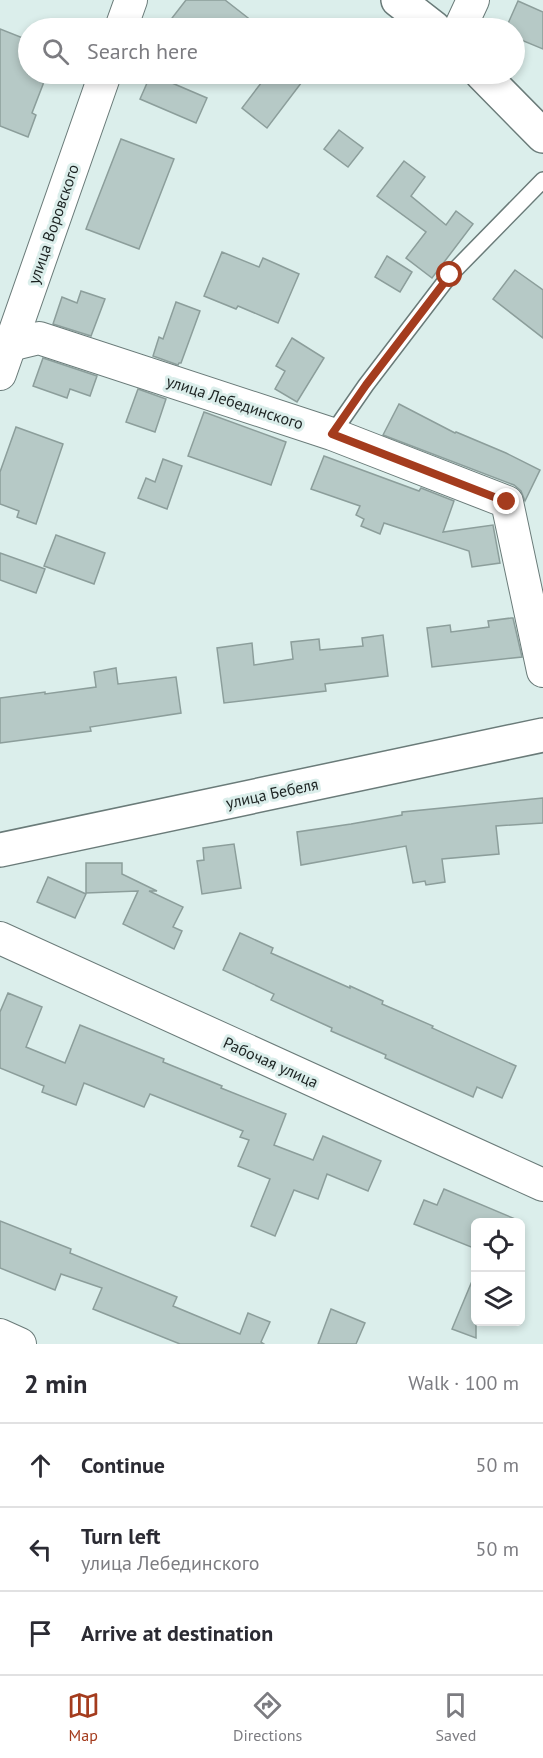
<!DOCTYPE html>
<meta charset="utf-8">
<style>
body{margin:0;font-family:"PT Sans",sans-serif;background:#f7f7f7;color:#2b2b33}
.controls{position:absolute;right:18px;bottom:18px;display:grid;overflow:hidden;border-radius:9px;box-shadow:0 3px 9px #0003}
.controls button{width:54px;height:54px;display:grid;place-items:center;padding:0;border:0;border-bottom:2px solid #e1e1e2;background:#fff;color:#2b2b33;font:30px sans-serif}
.stop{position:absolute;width:18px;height:18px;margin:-14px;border:4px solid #a43c1e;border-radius:50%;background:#fff}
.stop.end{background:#a43c1e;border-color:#fff;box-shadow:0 2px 6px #0008}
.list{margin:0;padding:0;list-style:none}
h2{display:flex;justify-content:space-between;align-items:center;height:78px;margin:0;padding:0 24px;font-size:26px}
h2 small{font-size:20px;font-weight:400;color:#7c7c81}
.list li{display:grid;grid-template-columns:39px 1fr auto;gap:18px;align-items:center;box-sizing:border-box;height:84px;padding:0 24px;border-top:2px solid #e1e1e2}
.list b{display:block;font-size:22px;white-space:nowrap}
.list p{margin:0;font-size:20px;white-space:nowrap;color:#7c7c81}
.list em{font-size:20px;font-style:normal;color:#7c7c81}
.icon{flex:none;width:33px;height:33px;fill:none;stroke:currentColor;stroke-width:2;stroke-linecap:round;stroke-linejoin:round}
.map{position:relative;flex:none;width:543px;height:1344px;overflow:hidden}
.search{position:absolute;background:#fff;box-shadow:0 3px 9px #0003;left:18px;right:18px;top:18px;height:66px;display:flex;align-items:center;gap:15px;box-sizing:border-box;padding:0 21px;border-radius:33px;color:#7c7c81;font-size:22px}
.sheet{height:330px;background:#fff}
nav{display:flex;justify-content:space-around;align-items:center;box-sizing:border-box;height:84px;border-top:2px solid #e1e1e2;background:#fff;font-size:16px;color:#7c7c81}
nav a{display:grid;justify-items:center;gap:3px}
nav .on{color:#a43c1e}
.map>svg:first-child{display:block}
.building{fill:#b6c9c6;stroke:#8c9e9b;stroke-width:1.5}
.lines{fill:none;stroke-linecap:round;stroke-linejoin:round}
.service-casing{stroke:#6a7b79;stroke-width:18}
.minor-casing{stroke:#6a7b79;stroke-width:34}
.tertiary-casing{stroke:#6a7b79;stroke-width:36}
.service{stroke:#fff;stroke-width:15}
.minor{stroke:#fff;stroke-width:32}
.tertiary{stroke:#fff;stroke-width:33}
.route{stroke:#a43c1e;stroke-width:8}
.labels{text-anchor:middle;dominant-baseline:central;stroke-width:6;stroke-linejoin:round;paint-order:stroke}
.street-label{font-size:16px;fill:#1c2322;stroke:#dbeeeb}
</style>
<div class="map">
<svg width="543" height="1344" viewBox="0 0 543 1344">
<rect width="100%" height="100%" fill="#dbeeeb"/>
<g class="building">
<path d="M186,0H225L261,28H185L172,18Z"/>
<path d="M518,1L543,12V49L514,37V28H506Z"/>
<path d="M0,29L28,40V74H47L32,113L36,115L28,137L0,126Z"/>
<path d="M151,74L207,98L196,123L140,99Z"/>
<path d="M268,74H308L267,128L242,108Z"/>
<path d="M339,130L363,148L348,167L324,149Z"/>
<path d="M121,139L174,159L139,249L86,229Z"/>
<path d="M404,161L425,177L411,196L446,225L456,211L473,224L432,278L406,258L426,232L377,196Z"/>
<path d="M222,252L259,267L263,258L299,274L278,323L238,306L236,309L204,296Z"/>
<path d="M387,256L412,272L400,292L375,277Z"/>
<path d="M515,270L543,290V338L493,299Z"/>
<path d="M81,291L105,299L91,336L53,324L62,297L77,303Z"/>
<path d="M176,302L200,311L181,363H179L178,365L153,356L159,337L163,339Z"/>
<path d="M292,338L324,358L297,402L275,389L285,371L276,366Z"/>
<path d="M43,358L97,376L90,396L70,389L67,398L33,386Z"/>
<path d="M138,389L166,399L155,432L126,422Z"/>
<path d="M399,404L455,433L456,432L506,453L540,470L525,501L521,491L514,485L383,435Z"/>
<path d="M204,412L286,442L271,485L188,456Z"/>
<path d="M16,427L63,444L36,524L17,517L19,511L0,504V472Z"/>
<path d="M324,456L419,491L421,488L454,501L443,532L493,525L500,563L472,567L469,551L384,523L380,534L361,526L364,519L356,515L360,506L311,489Z"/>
<path d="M163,459L182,466L167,509L138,498L146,478L155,482Z"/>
<path d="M56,535L105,553L94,584L44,566Z"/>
<path d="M0,553L45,569L36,593L0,580Z"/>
<path d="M511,618H513L522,657L432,667L427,628L450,625L451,632L489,627L488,621Z"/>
<path d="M383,635L388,676L325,684L326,691L224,703L217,648L252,643L254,665L293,659L291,642L319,639L320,650L363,646L362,638Z"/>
<path d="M116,668L118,684L176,677L181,713L90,727L91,731L0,743V698L45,692V694L96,687L94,672Z"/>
<path d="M543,798V823L496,826L499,854L442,859L445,882L426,885L425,881L413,883L406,846L301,865L297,832L351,824L402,815V812Z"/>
<path d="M234,844L241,888L202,894L197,861L204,860L203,848Z"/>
<path d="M86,863H122V874L157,891H149L183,907L173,927L182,931L174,949L123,924L138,891L86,893Z"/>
<path d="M48,877L86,894L75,918L37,902Z"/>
<path d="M240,933L273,948L271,953L350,988V986L383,1001L382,1004L433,1026L432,1028L516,1066L502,1098L477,1087L473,1097L385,1058L386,1055L331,1031L332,1028L271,1000L274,994L223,970Z"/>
<path d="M8,993L42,1007L26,1047L65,1063L80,1025L164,1059L163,1062L222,1086L221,1088L286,1114L274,1145L313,1160L323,1136L381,1161L368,1191L327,1174L318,1199L294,1190L275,1236L251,1226L270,1179L238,1166L249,1140L240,1137L243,1131L150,1094L144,1107L84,1083L76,1105L42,1092L44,1086L0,1068V1012Z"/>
<path d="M444,1189L520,1221V1222H476V1249L414,1224L424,1200L437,1205Z"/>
<path d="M0,1221L71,1249L70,1253L177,1297L173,1306L240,1334L248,1313L270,1322L261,1342L264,1344H180L93,1309L102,1288L61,1274L55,1290L0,1268Z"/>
<path d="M475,1274H476V1338L452,1329Z"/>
<path d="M331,1309L365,1323L356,1344H318Z"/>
</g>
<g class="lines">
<defs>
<path id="service" d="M332,434L366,385L450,275L543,180"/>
<g id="minor">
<path d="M121,28L131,0"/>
<path d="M460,28L473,0"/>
<path d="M0,342L10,345L39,338L332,434L507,502L543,671"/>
<path d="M0,374L105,74"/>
<path d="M0,938L543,1185"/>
<path d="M0,1335L20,1344"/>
</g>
<g id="tertiary">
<path d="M398,0L434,28"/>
<path d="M482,74L543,136"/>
<path d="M0,850L543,735"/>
</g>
</defs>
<use href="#service" class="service-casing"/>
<use href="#minor" class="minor-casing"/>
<use href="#tertiary" class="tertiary-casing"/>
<use href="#service" class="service"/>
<use href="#minor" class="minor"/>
<use href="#tertiary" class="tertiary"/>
</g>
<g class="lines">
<path class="route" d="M450,275L366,385L332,434L507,502"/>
</g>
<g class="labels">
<g class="street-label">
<text transform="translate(53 224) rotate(-71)">улица Воровского</text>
<text transform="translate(235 402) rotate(18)">улица Лебединского</text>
<text transform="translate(272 793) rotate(-12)">улица Бебеля</text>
<text transform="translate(271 1062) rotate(24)">Рабочая улица</text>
</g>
</g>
</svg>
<div class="controls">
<button><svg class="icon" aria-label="locate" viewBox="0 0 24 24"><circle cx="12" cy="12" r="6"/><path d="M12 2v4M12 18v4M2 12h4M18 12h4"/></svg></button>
<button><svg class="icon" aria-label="layers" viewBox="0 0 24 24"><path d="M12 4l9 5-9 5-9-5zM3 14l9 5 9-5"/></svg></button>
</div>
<div class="stop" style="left:450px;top:275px"></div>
<div class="stop end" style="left:507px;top:502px"></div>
<div class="search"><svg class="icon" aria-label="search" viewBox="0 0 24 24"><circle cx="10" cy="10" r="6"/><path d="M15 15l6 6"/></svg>Search here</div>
</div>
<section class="sheet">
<h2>2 min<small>Walk · 100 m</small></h2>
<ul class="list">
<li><svg class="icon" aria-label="ahead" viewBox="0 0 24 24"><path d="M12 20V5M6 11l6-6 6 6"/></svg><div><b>Continue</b></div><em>50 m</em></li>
<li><svg class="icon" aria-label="left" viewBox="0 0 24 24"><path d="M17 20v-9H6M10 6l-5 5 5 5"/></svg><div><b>Turn left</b><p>улица Лебединского</p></div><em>50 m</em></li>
<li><svg class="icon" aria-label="arrive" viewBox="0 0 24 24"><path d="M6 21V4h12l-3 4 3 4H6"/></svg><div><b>Arrive at destination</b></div></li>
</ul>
</section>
<nav>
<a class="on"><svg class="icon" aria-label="map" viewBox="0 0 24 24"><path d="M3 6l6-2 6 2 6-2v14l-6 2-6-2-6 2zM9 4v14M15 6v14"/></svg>Map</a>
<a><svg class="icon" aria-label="directions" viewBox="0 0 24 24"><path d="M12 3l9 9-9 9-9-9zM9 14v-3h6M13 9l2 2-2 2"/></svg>Directions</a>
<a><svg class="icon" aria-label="saved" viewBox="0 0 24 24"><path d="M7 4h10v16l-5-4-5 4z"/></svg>Saved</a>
</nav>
